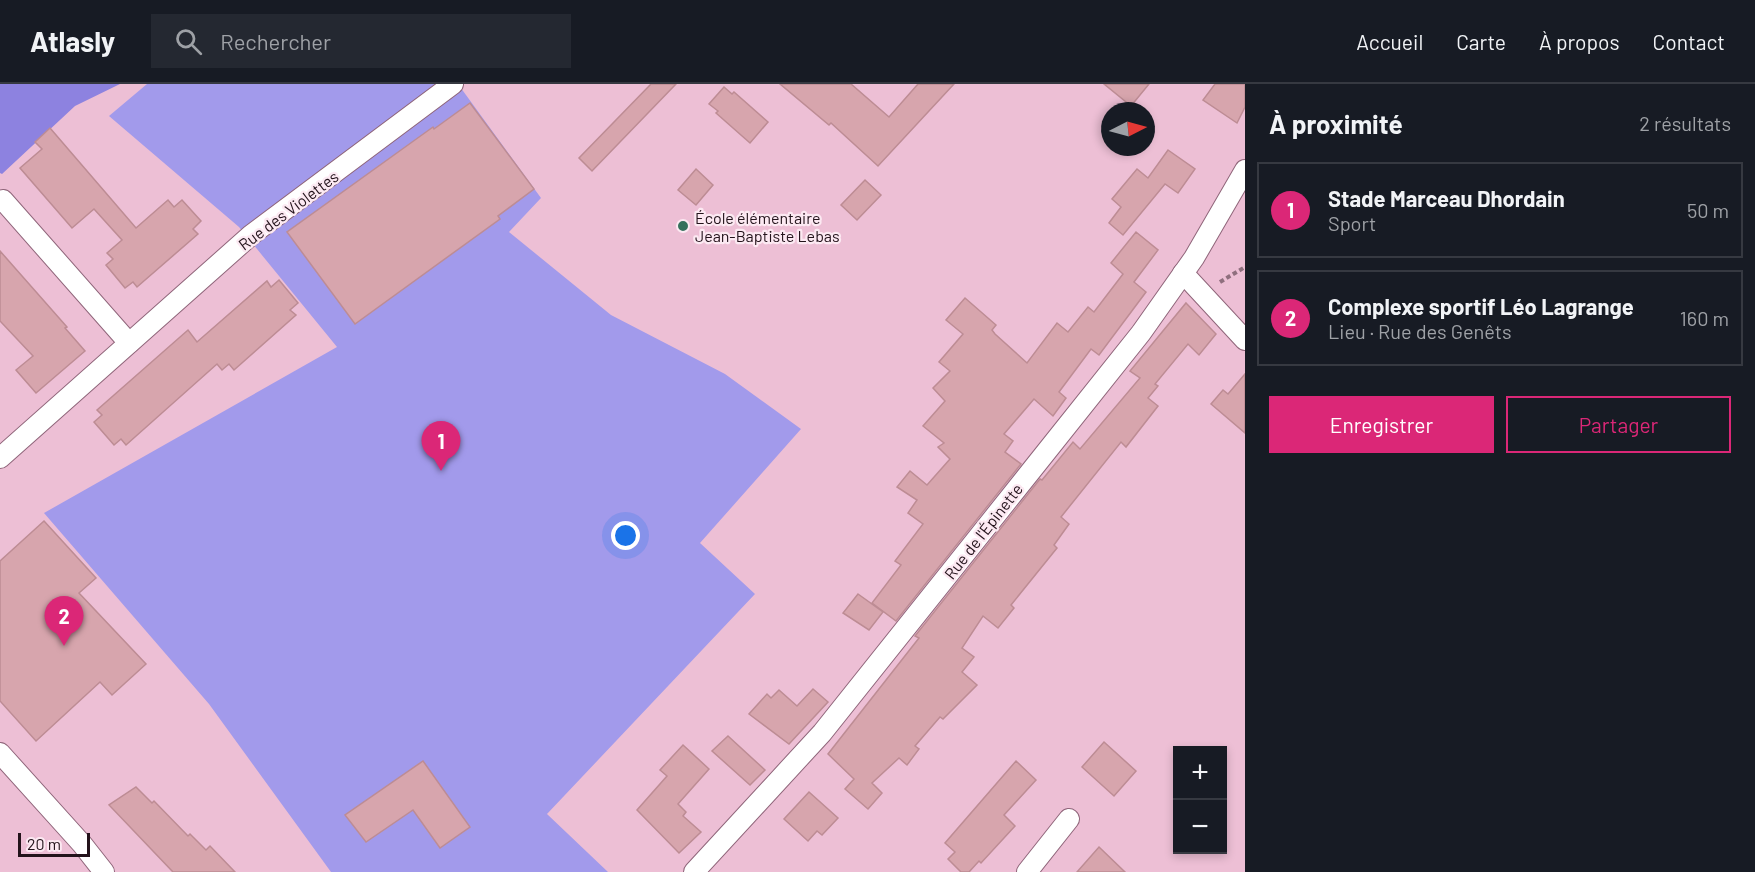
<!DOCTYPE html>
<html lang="fr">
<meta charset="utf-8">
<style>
body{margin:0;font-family:Barlow,sans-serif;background:#242831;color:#f1f3f6}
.controls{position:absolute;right:18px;bottom:18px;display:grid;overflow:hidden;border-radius:0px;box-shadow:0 3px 9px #0003}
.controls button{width:54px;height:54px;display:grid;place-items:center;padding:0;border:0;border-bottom:2px solid #363941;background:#171b24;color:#f1f3f6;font:30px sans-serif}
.compass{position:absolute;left:1101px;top:18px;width:54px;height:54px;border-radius:50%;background:#171b24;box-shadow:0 3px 9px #0003;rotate:84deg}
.scale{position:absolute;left:18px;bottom:15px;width:72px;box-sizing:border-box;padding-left:6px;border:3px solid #23131b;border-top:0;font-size:16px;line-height:21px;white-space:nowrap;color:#23131b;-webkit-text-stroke:4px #fce9f2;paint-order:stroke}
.you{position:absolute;left:626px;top:452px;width:21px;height:21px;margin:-15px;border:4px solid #fff;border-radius:50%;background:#1a73e8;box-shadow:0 0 0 9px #1a73e833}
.badge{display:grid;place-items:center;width:39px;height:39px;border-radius:50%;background:#db2777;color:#fff;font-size:20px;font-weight:700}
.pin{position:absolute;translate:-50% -50px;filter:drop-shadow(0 2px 3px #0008)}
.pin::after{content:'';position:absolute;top:32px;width:21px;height:18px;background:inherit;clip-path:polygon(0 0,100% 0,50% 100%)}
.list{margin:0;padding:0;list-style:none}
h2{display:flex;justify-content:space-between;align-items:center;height:78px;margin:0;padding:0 24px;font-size:26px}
h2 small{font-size:20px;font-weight:400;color:#9ea1a6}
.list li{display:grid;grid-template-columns:39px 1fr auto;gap:18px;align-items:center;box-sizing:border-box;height:96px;margin:0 12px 12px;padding:0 12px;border:2px solid #363941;border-radius:0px}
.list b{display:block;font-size:22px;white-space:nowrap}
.list p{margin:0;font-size:20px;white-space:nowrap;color:#9ea1a6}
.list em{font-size:20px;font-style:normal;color:#9ea1a6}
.actions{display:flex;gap:12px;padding:18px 24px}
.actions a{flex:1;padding:14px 0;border:2px solid #db2777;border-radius:0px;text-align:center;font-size:21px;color:#db2777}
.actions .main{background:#db2777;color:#fff}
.icon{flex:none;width:33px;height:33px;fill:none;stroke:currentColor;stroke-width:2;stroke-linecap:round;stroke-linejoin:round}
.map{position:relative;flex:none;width:1245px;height:788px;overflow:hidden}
header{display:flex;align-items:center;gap:36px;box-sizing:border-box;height:84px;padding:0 30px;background:#171b24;border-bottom:2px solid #363941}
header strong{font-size:28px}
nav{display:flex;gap:33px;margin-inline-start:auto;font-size:21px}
.search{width:420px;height:54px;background:#242831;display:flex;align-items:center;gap:15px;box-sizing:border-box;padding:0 21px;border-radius:0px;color:#9ea1a6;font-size:22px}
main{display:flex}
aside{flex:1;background:#171b24}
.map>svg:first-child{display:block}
.green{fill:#a29aeb}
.forest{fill:#8d82e0}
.building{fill:#d7a5ad;stroke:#bd8c94;stroke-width:1.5}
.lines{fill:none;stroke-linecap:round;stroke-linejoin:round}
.street-casing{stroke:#8f657a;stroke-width:22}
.path{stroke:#8f6f7e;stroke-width:4;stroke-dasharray:4.5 3;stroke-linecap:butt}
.street{stroke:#fff;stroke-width:20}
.poi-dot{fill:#35715c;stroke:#fce9f2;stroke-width:2}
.labels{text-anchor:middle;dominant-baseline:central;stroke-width:4.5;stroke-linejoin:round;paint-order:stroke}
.street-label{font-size:16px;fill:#23131b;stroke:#fce9f2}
.poi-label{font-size:16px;fill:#23131b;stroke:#fce9f2;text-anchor:start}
</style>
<header>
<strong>Atlasly</strong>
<div class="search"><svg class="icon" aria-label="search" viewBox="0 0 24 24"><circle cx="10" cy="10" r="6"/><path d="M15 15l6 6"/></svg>Rechercher</div>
<nav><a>Accueil</a><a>Carte</a><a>À propos</a><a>Contact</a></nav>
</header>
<main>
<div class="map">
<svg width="1245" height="788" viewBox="0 0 1245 788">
<rect width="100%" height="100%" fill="#edbfd5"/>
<path class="green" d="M147,0H458L541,114L509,148L611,231L725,290L801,345L700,459L755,510L547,730L608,788H331L209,620L44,429L337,263L239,143L109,32Z"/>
<path class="forest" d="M0,0H120L75,22L2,90L0,89Z"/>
<g class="building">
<path d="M651,0H676L592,87L579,74Z"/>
<path d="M780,0H851L889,33L918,0H954L878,82L831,39L829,41Z"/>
<path d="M1104,0H1149L1131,22Z"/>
<path d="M1215,0H1245V23L1237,39L1203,16Z"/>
<path d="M724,3L732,10L734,8L768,38L750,59L716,29L718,27L709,20Z"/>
<path d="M470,19L534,105L498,132L500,135L355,240L287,148L433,43L434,45Z"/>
<path d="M50,44L136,144L168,116L174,123L182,116L201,137L193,145L198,150L137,203L133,198L125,204L106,181L113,175L107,169L122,156L94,125L72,144L20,84L42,65L35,58Z"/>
<path d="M1168,66L1195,85L1178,109L1165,100L1123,151L1109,139L1121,123L1112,115L1137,85L1148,94Z"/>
<path d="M696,85L713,101L696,121L678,106Z"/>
<path d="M865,96L881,111L857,136L841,121Z"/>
<path d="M1136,148L1158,166L1134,198L1146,208L1099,271L1091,265L1059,308L1066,314L1053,332L1034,315L1004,350L1013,357L1005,368L1021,380L896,537L872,519L901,481L895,477L923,440L908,429L917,416L897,403L910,387L927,401L950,375L938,363L944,359L923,342L945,317L933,304L950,287L939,278L963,250L946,236L965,214L996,241L992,246L995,250L1027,279L1057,239L1068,248L1088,223L1094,228L1123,190L1111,179Z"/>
<path d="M0,167L67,243L65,244L85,267L36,309L16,286L33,272L0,237Z"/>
<path d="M279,196L298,219L290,226L296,231L234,286L229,280L222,286L217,280L126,361L121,355L114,361L94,338L102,331L97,326L188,246L197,258L267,197L271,203Z"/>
<path d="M1186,219L1216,250L1199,271L1188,260L1155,300L1158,302L1148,314L1158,322L1126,363L1121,358L1061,433L1069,440L1054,461L1057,464L1011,521L1014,524L998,544L983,532L962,564L974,573L962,588L977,601L943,635L940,633L915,662L919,665L907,681L899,674L872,699L882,709L868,725L845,705L854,695L828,670L919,554L915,552L1040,395L1042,396L1073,358L1080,365L1140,294L1130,287Z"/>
<path d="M1245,290V349L1211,320L1223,306L1228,310Z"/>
<path d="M44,437L96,494L79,509L146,580L112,611L100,598L36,657L0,617V477Z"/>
<path d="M858,510L883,528L869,546L843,529Z"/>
<path d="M813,605L828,618L789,660L749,630L767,610L771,614L779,606L797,622Z"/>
<path d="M728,652L765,686L750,701L712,667Z"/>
<path d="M1104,658L1136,687L1114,712L1082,683Z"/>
<path d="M683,661L709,685L678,720L686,728L683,732L701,748L679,769L637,726L667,692L660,686Z"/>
<path d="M423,677L470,743L440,764L413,726L366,758L345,731Z"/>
<path d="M1016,677L1036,696L1004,731L1015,742L981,779L979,777L969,788H961L948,775L955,768L945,759Z"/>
<path d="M136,703L152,719L154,717L188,752L190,750L206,766L210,762L235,788H173L109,721Z"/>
<path d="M809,708L838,734L822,751L817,747L808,757L784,735Z"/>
<path d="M1099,763L1125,788H1077Z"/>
</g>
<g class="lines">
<defs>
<g id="street">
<path d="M3,116L129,259"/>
<path d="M1183,189L1245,256"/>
<path d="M0,374L251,151L453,0"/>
<path d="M0,669L82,760L104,788"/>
<path d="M694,788L822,649L1141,249L1194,174L1245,86"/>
<path d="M1027,788L1069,735"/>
</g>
</defs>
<use href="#street" class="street-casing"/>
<path class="path" d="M1220,198L1245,183"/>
<use href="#street" class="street"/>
</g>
<circle class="poi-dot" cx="683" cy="142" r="6"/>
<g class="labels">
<g class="street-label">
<text transform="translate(288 126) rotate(-37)">Rue des Violettes</text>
<text transform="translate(983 447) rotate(-52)">Rue de l'Épinette</text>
</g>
<g class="poi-label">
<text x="695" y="133">École élémentaire<tspan x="695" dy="18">Jean-Baptiste Lebas</tspan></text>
</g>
</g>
</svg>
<div class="controls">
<button>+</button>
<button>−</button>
</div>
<svg class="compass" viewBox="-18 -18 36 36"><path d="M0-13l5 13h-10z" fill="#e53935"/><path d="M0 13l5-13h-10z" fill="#9ea1a6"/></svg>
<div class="scale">20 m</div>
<div class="you"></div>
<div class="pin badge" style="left:441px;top:387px">1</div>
<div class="pin badge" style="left:64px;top:562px">2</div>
</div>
<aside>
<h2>À proximité<small>2 résultats</small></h2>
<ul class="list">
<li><span class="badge">1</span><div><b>Stade Marceau Dhordain</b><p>Sport</p></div><em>50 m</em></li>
<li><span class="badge">2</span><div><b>Complexe sportif Léo Lagrange</b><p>Lieu · Rue des Genêts</p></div><em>160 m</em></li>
</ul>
<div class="actions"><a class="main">Enregistrer</a><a>Partager</a></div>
</aside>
</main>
